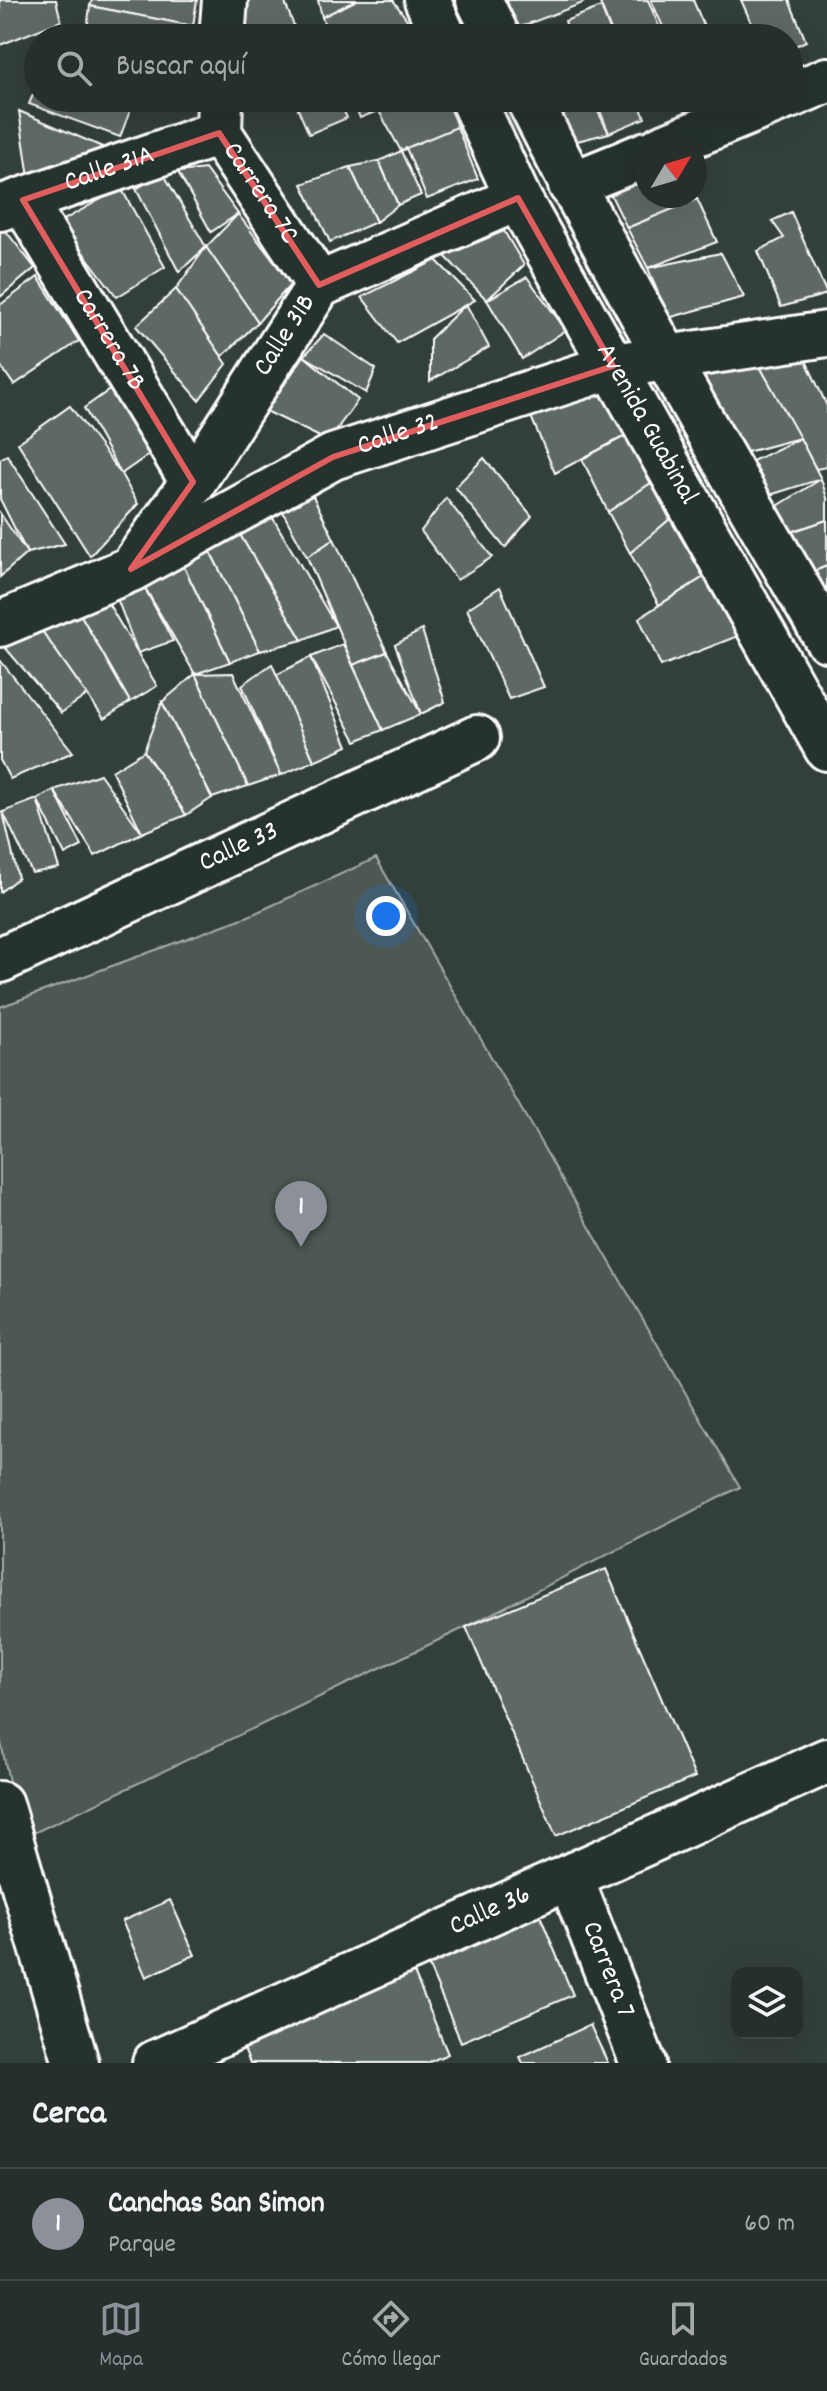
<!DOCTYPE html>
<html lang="es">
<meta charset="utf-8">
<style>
body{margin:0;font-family:Dekko,sans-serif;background:#323b38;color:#f1f3f6}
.controls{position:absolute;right:24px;bottom:24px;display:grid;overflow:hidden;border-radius:16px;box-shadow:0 8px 32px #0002}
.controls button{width:72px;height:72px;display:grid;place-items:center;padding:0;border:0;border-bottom:2px solid #424a48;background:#262f2c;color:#f1f3f6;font:40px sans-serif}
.compass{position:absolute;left:635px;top:136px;width:72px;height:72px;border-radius:50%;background:#262f2c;box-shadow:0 8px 32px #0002;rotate:52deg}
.you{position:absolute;left:386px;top:916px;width:28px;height:28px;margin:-20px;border:6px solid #fff;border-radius:50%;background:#1a73e8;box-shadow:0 0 0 12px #1a73e833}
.badge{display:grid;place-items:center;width:52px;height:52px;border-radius:50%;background:#8c9099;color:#fff;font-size:26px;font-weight:700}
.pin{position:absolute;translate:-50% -66px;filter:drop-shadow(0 2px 4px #0008)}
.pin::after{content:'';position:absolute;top:42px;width:28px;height:24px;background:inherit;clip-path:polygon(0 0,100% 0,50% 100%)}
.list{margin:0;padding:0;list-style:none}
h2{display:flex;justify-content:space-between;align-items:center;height:104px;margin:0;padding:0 32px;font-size:34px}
h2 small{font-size:26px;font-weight:400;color:#a4a9a9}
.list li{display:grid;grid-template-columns:52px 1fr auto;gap:24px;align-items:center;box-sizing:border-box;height:112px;padding:0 32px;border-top:2px solid #424a48}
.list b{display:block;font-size:30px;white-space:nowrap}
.list p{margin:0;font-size:26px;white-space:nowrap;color:#a4a9a9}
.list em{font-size:26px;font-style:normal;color:#a4a9a9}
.icon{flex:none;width:44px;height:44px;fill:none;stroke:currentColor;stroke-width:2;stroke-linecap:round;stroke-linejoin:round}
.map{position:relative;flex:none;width:827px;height:2063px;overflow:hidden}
.search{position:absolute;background:#262f2c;box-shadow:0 8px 32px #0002;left:24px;right:24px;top:24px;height:88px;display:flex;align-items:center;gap:20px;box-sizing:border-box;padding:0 28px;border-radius:44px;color:#a4a9a9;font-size:30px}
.sheet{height:216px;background:#262f2c}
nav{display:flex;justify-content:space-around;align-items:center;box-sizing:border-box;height:112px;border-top:2px solid #424a48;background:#262f2c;font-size:22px;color:#a4a9a9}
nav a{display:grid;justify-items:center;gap:4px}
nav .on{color:#8c9099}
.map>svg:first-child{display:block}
.green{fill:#4d5853;stroke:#a6aca9;stroke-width:2}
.building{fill:#5f6964;stroke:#fff;stroke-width:2}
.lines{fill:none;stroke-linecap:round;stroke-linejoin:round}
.minor-casing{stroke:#fff;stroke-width:50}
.major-casing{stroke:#fff;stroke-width:50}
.minor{stroke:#26332d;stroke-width:44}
.major{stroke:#26332d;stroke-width:44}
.marked{fill:none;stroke:#e05e5e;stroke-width:6;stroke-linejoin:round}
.labels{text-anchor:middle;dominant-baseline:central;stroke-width:6;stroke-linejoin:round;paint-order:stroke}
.street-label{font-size:28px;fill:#fff;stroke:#26332d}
</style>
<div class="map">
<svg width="827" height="2063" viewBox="0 0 827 2063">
<rect width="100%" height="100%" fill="#333f3a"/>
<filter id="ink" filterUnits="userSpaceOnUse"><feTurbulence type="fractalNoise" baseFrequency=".0125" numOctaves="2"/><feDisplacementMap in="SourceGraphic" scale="16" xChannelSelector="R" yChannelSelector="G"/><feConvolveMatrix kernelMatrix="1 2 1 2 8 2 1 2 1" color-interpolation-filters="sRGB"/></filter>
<g filter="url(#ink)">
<path class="green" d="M376,858L740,1487L466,1627L21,1839L0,1738V1007L251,915Z"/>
<g class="building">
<path d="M0,0H56L61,21L0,45Z"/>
<path d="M92,0H197L193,26L90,6Z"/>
<path d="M244,0H284L295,29L273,38H242Z"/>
<path d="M318,0H357L322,17Z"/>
<path d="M357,0H393L420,38H329L322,17Z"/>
<path d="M507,0H582L583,3L515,29Z"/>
<path d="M607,0H648L664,38H614L600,3Z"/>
<path d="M651,0H693L709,38H668Z"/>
<path d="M741,0H789L806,41L789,49V38H758Z"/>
<path d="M90,6L193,26L194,38H86Z"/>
<path d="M601,7L613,38H571L565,21Z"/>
<path d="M311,28L314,38H280Z"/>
<path d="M558,31L562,38H543Z"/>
<path d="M38,83V98H135L120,137L29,104Z"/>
<path d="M149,98H200L201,102Z"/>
<path d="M293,98H338L347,118L309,134Z"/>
<path d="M352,98H410L360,118Z"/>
<path d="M410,98H446L457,127L401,151L379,111Z"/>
<path d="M544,98H591L609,133L565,144Z"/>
<path d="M595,98H637L645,118L609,133Z"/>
<path d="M19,111L114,152L30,184Z"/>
<path d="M457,127L478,179L427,199L406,148Z"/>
<path d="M401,151L421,195L398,205L379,161Z"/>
<path d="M379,161L398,205L376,222L350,167Z"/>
<path d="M350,167L376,222L330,242L302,184Z"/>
<path d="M205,169L238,214L211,232L178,172Z"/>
<path d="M647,169V196H695L697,199L627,228L607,187Z"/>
<path d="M163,173L206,247L179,272L136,189Z"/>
<path d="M121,188L165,267L117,297L60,222Z"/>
<path d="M697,199L717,242L648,268L627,228Z"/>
<path d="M791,212L827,294L781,307L758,251L784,238L772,221Z"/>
<path d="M238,214L291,284L258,322L206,247Z"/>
<path d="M2,226L35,268L0,297V227Z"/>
<path d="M504,231L524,265L487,300L445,256Z"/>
<path d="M206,247L258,322L222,357L176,289Z"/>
<path d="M721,253L744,297L668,318L648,268Z"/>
<path d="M436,260L475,300L397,343L362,297Z"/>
<path d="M38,277L79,341L14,385L0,365V305Z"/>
<path d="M527,277L566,330L522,359L487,300Z"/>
<path d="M176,289L227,364L199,400L136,326Z"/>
<path d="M466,304L489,347L430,381V339Z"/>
<path d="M324,334L376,369L366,393L304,356Z"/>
<path d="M796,339L827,406V467L816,469L754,356Z"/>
<path d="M304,356L358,400L328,441L266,411Z"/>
<path d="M754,356L800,438L728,457L691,370Z"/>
<path d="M115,386L154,451L121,474L84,408Z"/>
<path d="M594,386L629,434L555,473L526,405Z"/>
<path d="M70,406L121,474L138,504L90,556L18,443Z"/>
<path d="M629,434L651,483L608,512L582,459Z"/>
<path d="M800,438L821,479L754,500L736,469Z"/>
<path d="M7,455L65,544L27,553L0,499V459Z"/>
<path d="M484,458L532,516L505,548L455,487Z"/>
<path d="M821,479L827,498V520L776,537L763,515Z"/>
<path d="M651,483L670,519L630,553L608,512Z"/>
<path d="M311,492L334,539L307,557L281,509Z"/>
<path d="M446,498L492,557L457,580L421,531Z"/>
<path d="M0,513L27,553L0,577Z"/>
<path d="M270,513L336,626L302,640L236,528Z"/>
<path d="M670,519L704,577L659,605L630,553Z"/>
<path d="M827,520V566L800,577L776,537Z"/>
<path d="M236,528L302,640L260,651L208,547Z"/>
<path d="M334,539L387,652L353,665L307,557Z"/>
<path d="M208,547L260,651L230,662L182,563Z"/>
<path d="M182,563L230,662L195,674L141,581Z"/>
<path d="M827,566V598L800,577Z"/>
<path d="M704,577L738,636L661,666L639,618Z"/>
<path d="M141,581L173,641L138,653L116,596Z"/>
<path d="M500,587L544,687L509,699L467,609Z"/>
<path d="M108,603L157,686L130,702L79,612Z"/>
<path d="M79,612L130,702L104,719L37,624Z"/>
<path d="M37,624L87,695L61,713L3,645Z"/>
<path d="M422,630L445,702L421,714L395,645Z"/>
<path d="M343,644L383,730L356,741L311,657Z"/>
<path d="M387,652L421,714L383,730L353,665Z"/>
<path d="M311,657L348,746L314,761L276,675Z"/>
<path d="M0,660L73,752L10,779L0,760Z"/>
<path d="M272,664L314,761L281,775L242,685Z"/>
<path d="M233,673L281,775L248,786L195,674Z"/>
<path d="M195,674L248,786L212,798L162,702Z"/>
<path d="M162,702L212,798L186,815L144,751Z"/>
<path d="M144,751L186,815L142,833L112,771Z"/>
<path d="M100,774L142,833L95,856L54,790Z"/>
<path d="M54,790L82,846L65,855L37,799Z"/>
<path d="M37,799L59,868L32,873L3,812Z"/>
<path d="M3,812L18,878L0,892V813Z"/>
<path d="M606,1569L695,1777L556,1836L466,1627Z"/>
<path d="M170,1900L195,1955L146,1977L122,1921Z"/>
<path d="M539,1913L573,1995L461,2042L426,1960Z"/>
<path d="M413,1970L448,2054L427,2063H250L241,2041Z"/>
<path d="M590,2025L608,2063H523L520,2057Z"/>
</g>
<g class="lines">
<defs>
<g id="minor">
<path d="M222,38L225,0"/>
<path d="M789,96L827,80"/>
<path id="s1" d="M220,98L219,133L319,285"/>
<path d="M661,148L783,98"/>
<path d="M571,185L647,154"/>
<path id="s2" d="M23,200L193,482"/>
<path id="s3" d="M0,208L219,133"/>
<path id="s4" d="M137,561L193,482L319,285L518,198"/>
<path id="s5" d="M0,624L131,569L333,457L613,366L827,334"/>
<path id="s6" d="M0,960L477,738"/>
<path d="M0,1804L76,2063"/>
<path id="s7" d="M570,1877L643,2063"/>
<path id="s8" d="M155,2063L827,1761"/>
</g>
<g id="major">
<path d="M427,0L444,38"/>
<path d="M479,0L498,38"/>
<path id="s9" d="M472,98L518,198L827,748"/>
<path d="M528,98C620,282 724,460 827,639"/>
</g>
</defs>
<use href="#minor" class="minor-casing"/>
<use href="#major" class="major-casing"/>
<use href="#minor" class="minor"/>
<use href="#major" class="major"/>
</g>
</g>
<path class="marked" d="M219,133L319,285L518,198L613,366L333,457L131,569L193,482L23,200Z"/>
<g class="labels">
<g class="street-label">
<text stroke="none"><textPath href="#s3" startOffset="116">Calle 31A</textPath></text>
<text stroke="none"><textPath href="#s1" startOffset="108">Carrera 7C</textPath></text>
<text stroke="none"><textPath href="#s4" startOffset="270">Calle 31B</textPath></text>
<text stroke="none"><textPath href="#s2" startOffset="164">Carrera 7B</textPath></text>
<text stroke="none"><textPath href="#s9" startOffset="370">Avenida Guabinal</textPath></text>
<text stroke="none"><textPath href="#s5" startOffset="442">Calle 32</textPath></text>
<text stroke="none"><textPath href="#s6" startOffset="264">Calle 33</textPath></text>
<text stroke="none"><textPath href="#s8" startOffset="368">Calle 36</textPath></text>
<text stroke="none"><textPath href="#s7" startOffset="100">Carrera 7</textPath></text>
</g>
</g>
</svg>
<div class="controls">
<button><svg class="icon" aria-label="layers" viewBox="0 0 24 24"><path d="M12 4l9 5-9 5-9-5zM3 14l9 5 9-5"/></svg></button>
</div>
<svg class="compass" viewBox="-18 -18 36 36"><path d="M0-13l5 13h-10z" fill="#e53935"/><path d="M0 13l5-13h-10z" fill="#a4a9a9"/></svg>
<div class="you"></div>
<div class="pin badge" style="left:301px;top:1247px">1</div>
<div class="search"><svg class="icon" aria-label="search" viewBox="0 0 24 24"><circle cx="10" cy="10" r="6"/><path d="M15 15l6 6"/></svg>Buscar aquí</div>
</div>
<section class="sheet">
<h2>Cerca<small></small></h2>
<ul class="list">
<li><span class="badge">1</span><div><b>Canchas San Simon</b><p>Parque</p></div><em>60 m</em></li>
</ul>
</section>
<nav>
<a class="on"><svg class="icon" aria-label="map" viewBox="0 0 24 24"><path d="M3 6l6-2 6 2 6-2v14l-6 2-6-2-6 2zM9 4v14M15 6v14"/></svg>Mapa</a>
<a><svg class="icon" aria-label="directions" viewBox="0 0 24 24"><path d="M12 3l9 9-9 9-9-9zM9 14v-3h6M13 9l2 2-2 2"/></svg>Cómo llegar</a>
<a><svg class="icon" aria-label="saved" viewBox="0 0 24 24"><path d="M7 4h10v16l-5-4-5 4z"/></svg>Guardados</a>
</nav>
